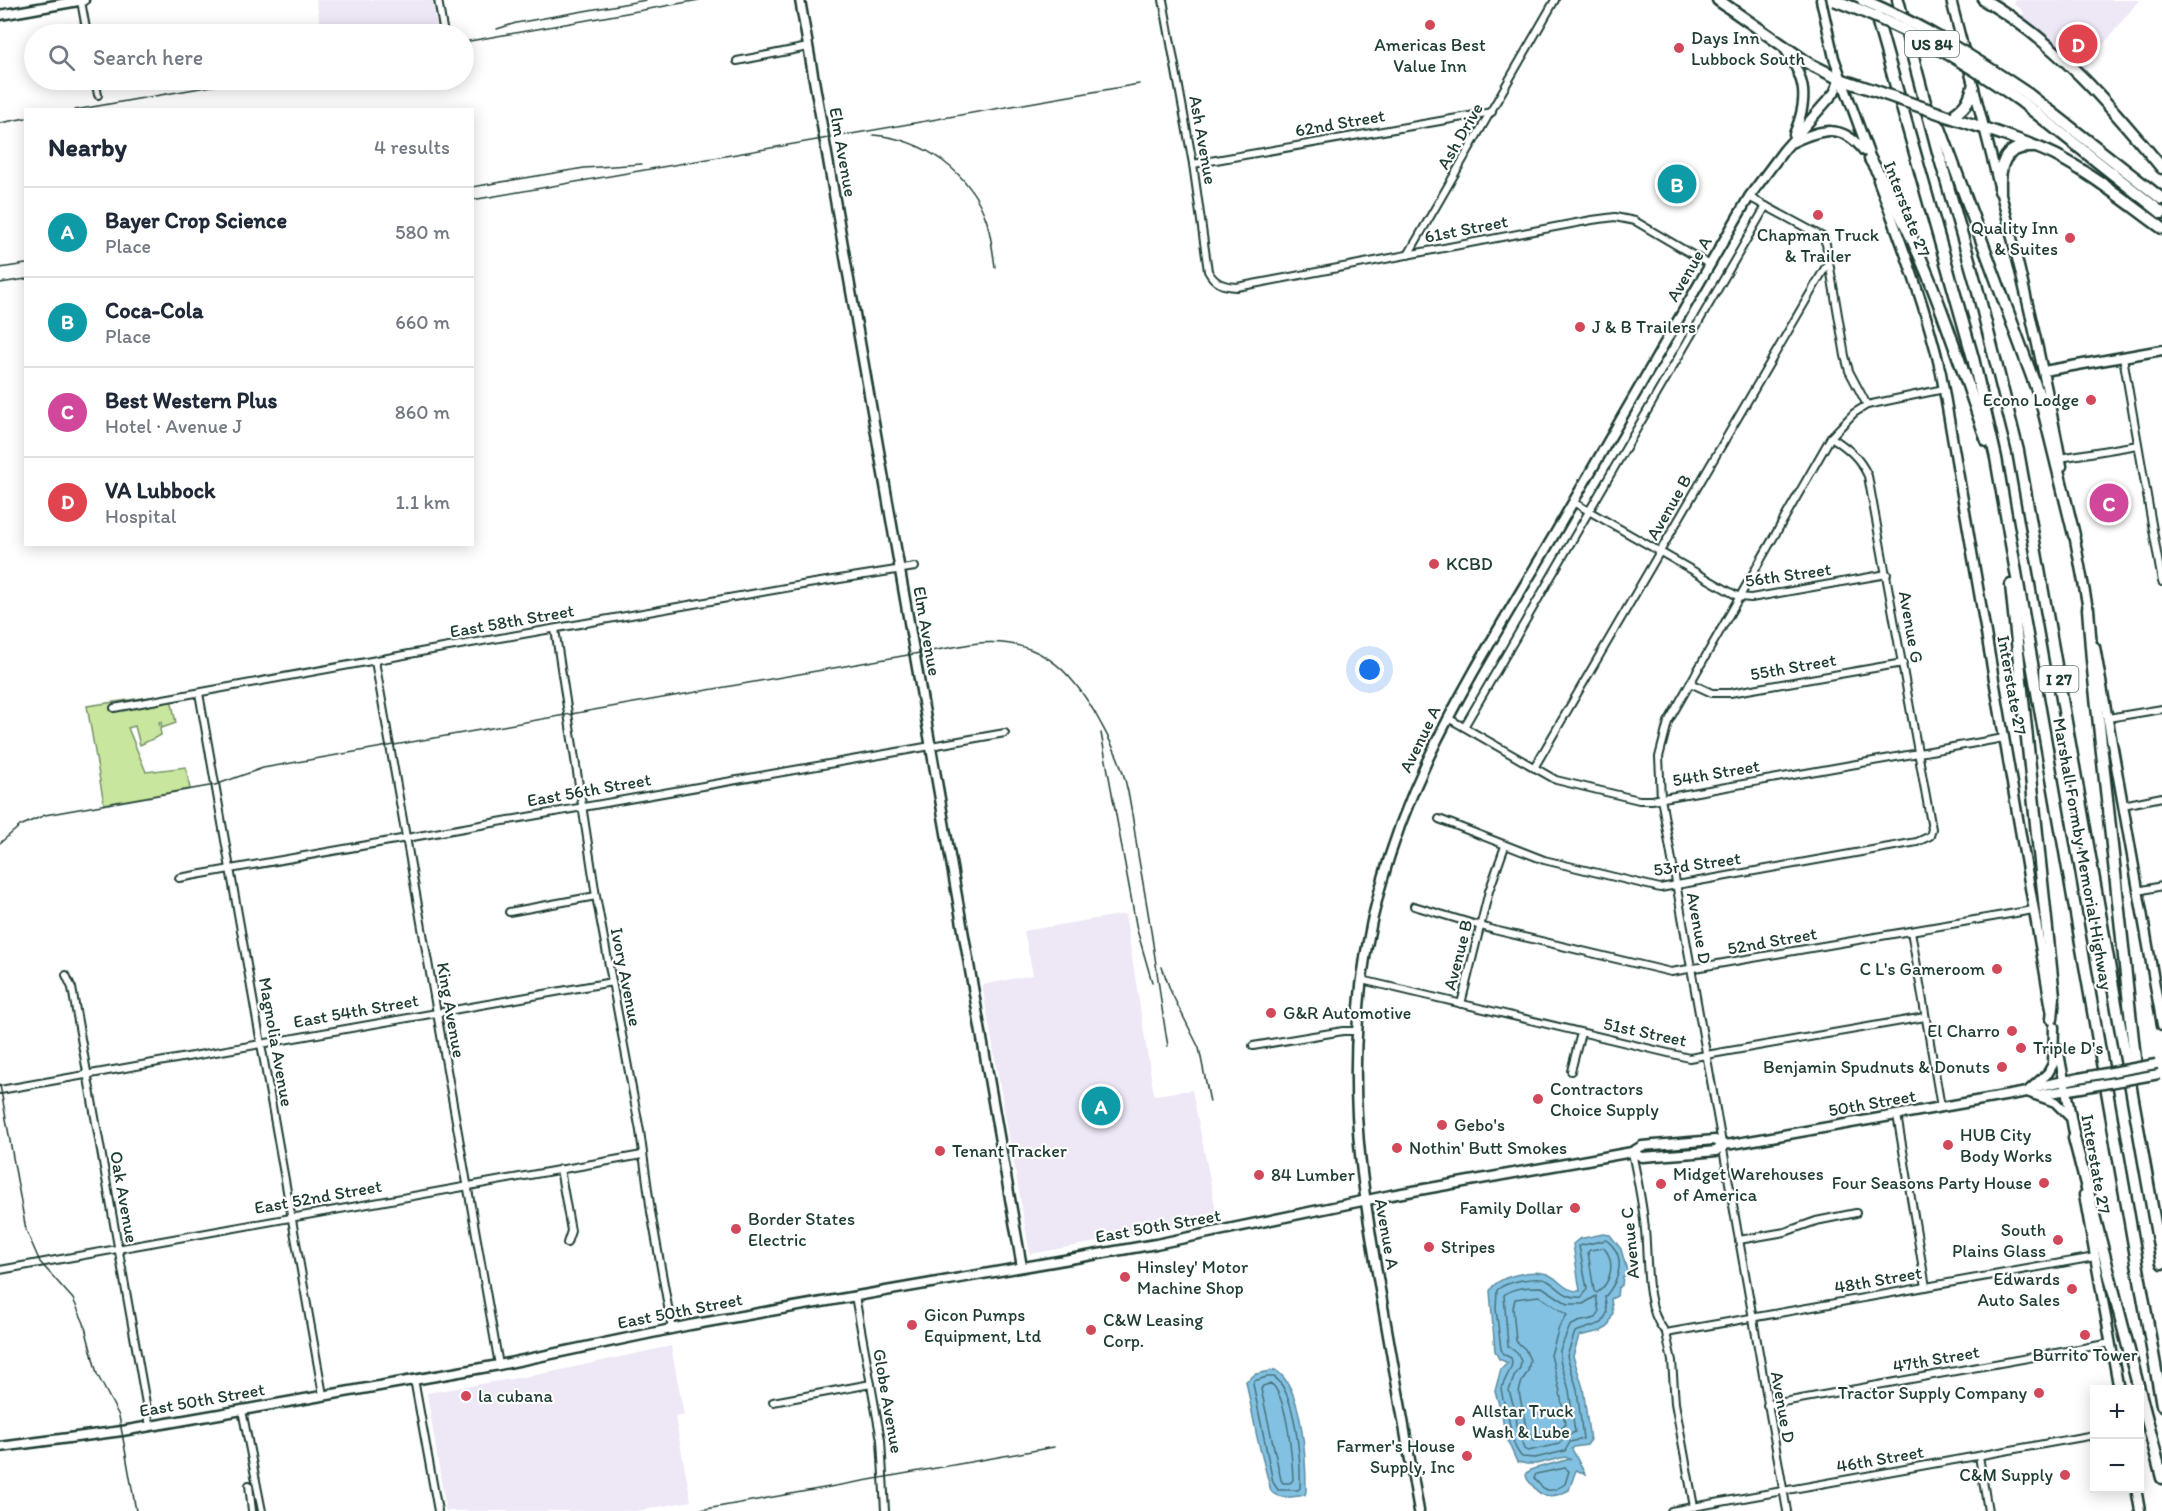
<!DOCTYPE html>
<meta charset="utf-8">
<style>
body{margin:0;font-family:Itim,sans-serif;background:#f2f2f3;color:#1f2937}
.controls{position:absolute;right:18px;bottom:18px;display:grid;overflow:hidden;border-radius:0px;box-shadow:0 3px 15px #0003}
.controls button{width:54px;height:54px;display:grid;place-items:center;padding:0;border:0;border-bottom:2px solid #e0e1e3;background:#fff;color:#1f2937;font:30px sans-serif}
.you{position:absolute;left:1370px;top:670px;width:21px;height:21px;margin:-15px;border:4px solid #fff;border-radius:50%;background:#1a73e8;box-shadow:0 0 0 9px #1a73e833}
.badge{display:grid;place-items:center;width:39px;height:39px;border-radius:50%;background:#db2777;color:#fff;font-size:20px;font-weight:700}
.pin{position:absolute;translate:-50% -50%;border:3px solid #fff;box-shadow:0 2px 6px #0006}
.list{margin:0;padding:0;list-style:none}
h2{display:flex;justify-content:space-between;align-items:center;height:78px;margin:0;padding:0 24px;font-size:26px}
h2 small{font-size:20px;font-weight:400;color:#747a83}
.list li{display:grid;grid-template-columns:39px 1fr auto;gap:18px;align-items:center;box-sizing:border-box;height:90px;padding:0 24px;border-top:2px solid #e0e1e3}
.list b{display:block;font-size:22px;white-space:nowrap}
.list p{margin:0;font-size:20px;white-space:nowrap;color:#747a83}
.list em{font-size:20px;font-style:normal;color:#747a83}
.icon{flex:none;width:33px;height:33px;fill:none;stroke:currentColor;stroke-width:2;stroke-linecap:round;stroke-linejoin:round}
.map{position:relative;flex:none;width:2162px;height:1511px;overflow:hidden}
.search{position:absolute;background:#fff;box-shadow:0 3px 15px #0003;left:24px;top:24px;width:450px;height:66px;display:flex;align-items:center;gap:15px;box-sizing:border-box;padding:0 21px;border-radius:33px;color:#747a83;font-size:22px}
.panel{position:absolute;background:#fff;box-shadow:0 3px 15px #0003;left:24px;top:108px;width:450px;height:438px;border-radius:0px}
.map>svg:first-child{display:block}
.built{fill:#ede7f6}
.green{fill:#c9e69e;stroke:#749269;stroke-width:1.5}
.water{fill:#83c1e3;stroke:#5b8c9d;stroke-width:1.5}
.lines{fill:none;stroke-linecap:round;stroke-linejoin:round}
.shore{stroke:#47727a;stroke-width:1.5}
.street-casing{stroke:#1f3d34;stroke-width:10}
.secondary-casing{stroke:#1f3d34;stroke-width:13}
.highway-casing{stroke:#1f3d34;stroke-width:15}
.street{stroke:#fff;stroke-width:6}
.secondary{stroke:#fff;stroke-width:8}
.highway{stroke:#fff;stroke-width:10}
.rail{stroke:#1f3d34;stroke-width:1.5}
.secondary-bridge-casing{stroke:#1f3d34;stroke-width:13;stroke-linecap:butt}
.highway-bridge-casing{stroke:#1f3d34;stroke-width:15;stroke-linecap:butt}
.secondary-bridge{stroke:#fff;stroke-width:8}
.highway-bridge{stroke:#fff;stroke-width:10}
.poi-dot{fill:#d1495b;stroke:#fff;stroke-width:2}
.labels{text-anchor:middle;dominant-baseline:central;stroke-width:4.5;stroke-linejoin:round;paint-order:stroke}
.shield{fill:#fff;stroke:#627771;stroke-width:1.5}
.shield-label{font-size:16px;font-weight:bold;fill:#1f3d34}
.poi-label{font-size:18px;fill:#1f3d34;stroke:#fff;text-anchor:start}
.street-label{font-size:18px;fill:#1f3d34;stroke:#fff}
</style>
<div class="map">
<svg width="2162" height="1511" viewBox="0 0 2162 1511">
<rect width="100%" height="100%" fill="#fff"/>
<filter id="ink" filterUnits="userSpaceOnUse"><feTurbulence type="fractalNoise" baseFrequency=".0167" numOctaves="2"/><feDisplacementMap in="SourceGraphic" scale="12" xChannelSelector="R" yChannelSelector="G"/><feConvolveMatrix kernelMatrix="1 2 1 2 8 2 1 2 1" color-interpolation-filters="sRGB"/></filter>
<g filter="url(#ink)">
<g class="built">
<path d="M316,0H432L438,34H322Z"/>
<path d="M2016,0H2139L2084,69L2020,19L2024,13L2021,9L2013,4Z"/>
<path d="M1125,914L1154,1095L1192,1090L1218,1220L1030,1254L982,985L1033,975L1024,931Z"/>
<path d="M671,1346L684,1415L675,1417L691,1501L636,1511H446L427,1393L547,1373Z"/>
</g>
<path class="green" d="M170,694L176,723L162,728L161,722H159L161,735L140,745L135,726L128,728L146,772L186,767L190,789L104,804L87,706Z"/>
<g class="water">
<path d="M1603,1234L1610,1235L1621,1249L1627,1271L1626,1275L1623,1277L1622,1285L1618,1288L1617,1296L1611,1299L1613,1313L1608,1327L1601,1331L1579,1336L1573,1356L1583,1388L1590,1441L1587,1445L1574,1447L1572,1449L1585,1474L1576,1470L1569,1490C1556,1497 1542,1500 1533,1486C1529,1481 1526,1480 1526,1473L1533,1469L1570,1459L1565,1457L1536,1464H1527L1517,1462L1505,1435L1502,1415L1495,1391L1501,1369L1508,1363L1499,1359L1495,1351L1490,1291C1496,1276 1533,1269 1547,1274C1560,1279 1564,1292 1580,1291L1573,1244L1579,1239Z"/>
<path d="M1275,1370C1303,1386 1306,1460 1306,1491L1305,1495C1294,1497 1278,1500 1271,1491L1257,1437L1246,1381L1256,1374Z"/>
</g>
<g class="lines">
<g class="shore">
<path d="M1606,1240C1628,1256 1619,1280 1605,1297L1607,1313L1602,1323L1575,1332L1567,1356L1577,1389L1583,1439L1570,1442L1565,1451L1535,1458L1522,1457C1511,1446 1511,1426 1507,1412C1506,1405 1500,1395 1502,1388C1504,1378 1515,1367 1511,1358L1503,1354L1501,1349L1496,1309L1497,1290C1505,1282 1537,1275 1548,1281C1560,1288 1565,1299 1582,1297L1587,1289L1579,1246Z"/>
<path d="M1604,1248C1616,1262 1611,1283 1597,1293L1594,1291L1588,1252L1590,1250Z"/>
<path d="M1542,1287L1568,1304H1583L1596,1296L1599,1312L1596,1318L1578,1322L1570,1326L1560,1350V1360L1569,1390L1575,1432L1565,1437L1559,1444L1528,1451L1524,1449L1517,1426L1516,1413L1509,1391L1514,1377L1520,1368L1521,1361L1517,1353L1508,1346L1504,1295C1513,1287 1530,1287 1542,1287Z"/>
<path d="M1539,1296L1567,1315L1559,1327L1551,1355L1560,1392L1565,1425L1554,1436L1534,1441L1526,1427L1519,1392L1522,1381L1528,1371L1530,1360L1525,1349L1516,1341L1513,1308L1515,1299Z"/>
<path d="M1267,1377H1274C1296,1391 1301,1463 1300,1488L1298,1490H1278L1273,1482L1253,1384L1254,1381Z"/>
<path d="M1269,1384L1273,1385C1288,1403 1292,1456 1293,1480L1290,1483H1283L1281,1480L1261,1389L1263,1386Z"/>
<path d="M1565,1468L1569,1471L1565,1484C1549,1495 1544,1491 1534,1478L1536,1474Z"/>
</g>
<defs>
<g id="street">
<path d="M438,0L444,34"/>
<path d="M1163,0L1193,164L1208,271C1215,284 1223,286 1237,287L1592,220L1615,217L1635,221L1710,265"/>
<path d="M81,1L87,34"/>
<path d="M737,61L808,47"/>
<path d="M95,80L98,95"/>
<path d="M1193,164L1492,112"/>
<path d="M1749,197L1823,237L1826,244L1845,356L1849,371L1867,405"/>
<path d="M1408,255L1555,0"/>
<path d="M2123,357L2162,582"/>
<path d="M2060,458L2138,445"/>
<path d="M1573,502L1739,597L1751,598L1887,574"/>
<path d="M555,629L596,896L640,1131L651,1212L672,1329"/>
<path d="M375,661L499,1365"/>
<path d="M1690,683L1712,693H1730L1903,663"/>
<path d="M199,693L323,1395"/>
<path d="M114,708L426,651L808,584L915,567"/>
<path d="M1448,718L1556,780L1639,800H1652L2004,738"/>
<path d="M2108,718L2162,709"/>
<path d="M1464,727L1766,206"/>
<path d="M1534,768L1829,261"/>
<path d="M2123,805L2162,797"/>
<path d="M1439,819L1544,860L1660,888L1917,842L1930,836L1932,829L1868,476C1860,458 1848,448 1831,437"/>
<path d="M179,878L1005,733"/>
<path d="M2138,891L2162,886"/>
<path d="M1414,906L1494,930L1671,972L2033,910"/>
<path d="M509,912L596,896"/>
<path d="M1911,931L1941,1107"/>
<path d="M66,975L72,988L150,1426"/>
<path d="M1362,980L1689,1058L1925,1017"/>
<path d="M1461,1004L1489,891L1505,846"/>
<path d="M1253,1046L1343,1031H1357"/>
<path d="M1571,1071L1581,1033"/>
<path d="M0,1090L612,982"/>
<path d="M1897,1115L1926,1287"/>
<path d="M1632,1152C1637,1178 1643,1204 1645,1230C1648,1257 1645,1307 1663,1329"/>
<path d="M560,1169L571,1231L567,1243"/>
<path d="M1739,1240L1785,1232L1816,1221L1856,1213"/>
<path d="M0,1270L642,1155"/>
<path d="M855,1296L881,1440L885,1511"/>
<path d="M414,1379L438,1511"/>
<path d="M773,1402L871,1384"/>
<path d="M1767,1405L2111,1343"/>
<path d="M242,1410L262,1511"/>
<path d="M1979,1456L1988,1511"/>
<path d="M249,1485L252,1511"/>
<path d="M1694,1507L1675,1403L1672,1361L1666,1333L2095,1257"/>
<path d="M1671,1511L2094,1435"/>
<path d="M1787,1511L1661,798L1659,757L1668,722L1831,437L1854,413L1867,405L1944,389"/>
</g>
<g id="secondary">
<path d="M800,0L1022,1267"/>
<path d="M1821,0L1834,58L1872,162"/>
<path d="M1951,0C1991,155 2033,309 2062,466"/>
<path d="M0,15L84,0"/>
<path d="M1785,49C1806,80 1809,99 1794,134"/>
<path d="M1793,142C1822,129 1842,123 1864,151"/>
<path d="M1878,180C1902,244 1926,307 1941,373L2051,1009"/>
<path d="M2044,371L2162,350"/>
<path d="M2073,529L2089,614"/>
<path d="M2095,647L2162,1025"/>
<path d="M2058,1048L2076,1144"/>
<path d="M2035,1087L2079,1078"/>
<path d="M2027,1092L2055,1102L2069,1116"/>
<path d="M2037,1095L2081,1088"/>
<path d="M1632,1152L1642,1157L1695,1153L1716,1151L1723,1145"/>
<path d="M2084,1195L2119,1390"/>
<path d="M0,1447L122,1431L499,1365L690,1325L1156,1244L1391,1195L1632,1152L1642,1146L1715,1140L1723,1145L1732,1144L2027,1092L2048,1073L2053,1064L2054,1027"/>
<path d="M2136,1488L2140,1511"/>
<path d="M1419,1511C1407,1441 1394,1371 1382,1301C1365,1205 1350,1117 1358,1018C1364,929 1390,840 1428,759C1465,681 1514,604 1557,530C1622,419 1686,308 1749,197L1784,150L1834,93L1840,79"/>
</g>
<g id="highway">
<path d="M1718,0L1808,63L1840,79L1873,90"/>
<path d="M1898,0L1938,152L1976,284L2018,451L2162,1263"/>
<path d="M1984,0C2057,42 2109,104 2162,168"/>
<path d="M1875,12L1973,358L1996,458L2162,1405"/>
<path d="M2028,94L2162,199"/>
<path d="M2022,102L2162,213"/>
<path d="M1932,115L1940,128L2041,401L2074,535"/>
<path d="M1950,117C1985,129 2021,139 2055,155C2093,174 2127,203 2162,228"/>
<path d="M1950,117C1964,109 1969,102 1973,87"/>
<path d="M1870,159C1924,246 1954,346 1987,441"/>
<path d="M2000,191C1999,167 2003,145 2033,147"/>
<path d="M2011,585L2054,996L2052,1019"/>
<path d="M2088,609L2092,660L2137,1077"/>
<path d="M2074,1138L2162,1478"/>
</g>
</defs>
<use href="#street" class="street-casing"/>
<use href="#secondary" class="secondary-casing"/>
<use href="#highway" class="highway-casing"/>
<use href="#street" class="street"/>
<use href="#secondary" class="secondary"/>
<use href="#highway" class="highway"/>
<g class="rail">
<path d="M497,29L516,23L646,0"/>
<path d="M464,42L699,0"/>
<path d="M75,110L246,80"/>
<path d="M0,123L26,118"/>
<path d="M873,135C924,139 971,172 987,222C991,236 993,252 995,267"/>
<path d="M472,187L584,168L642,164"/>
<path d="M472,200L1139,84"/>
<path d="M0,268L26,264"/>
<path d="M0,283L26,279"/>
<path d="M1101,733L1137,930L1152,982"/>
<path d="M0,843L20,826L45,815L215,785L263,768L971,644C1037,635 1071,668 1100,722C1108,737 1116,751 1121,767C1132,798 1134,834 1140,866C1145,894 1150,922 1154,951C1159,983 1162,1014 1168,1046"/>
<path d="M1162,967L1171,992L1199,1048L1210,1102"/>
<path d="M0,1085L26,1230L40,1262L73,1299L84,1323L97,1374L119,1416L136,1511"/>
<path d="M695,1511L1054,1447"/>
</g>
<defs>
<g id="secondary-bridge">
<path d="M2079,1078L2156,1064"/>
<path d="M2081,1088L2159,1074"/>
</g>
<g id="highway-bridge">
<path d="M1834,0C1902,25 1964,60 2022,102"/>
<path d="M1863,0C1922,25 1975,58 2028,94"/>
<path d="M1873,90L1950,117"/>
</g>
</defs>
<use href="#secondary-bridge" class="secondary-bridge-casing"/>
<use href="#highway-bridge" class="highway-bridge-casing"/>
<use href="#secondary-bridge" class="secondary-bridge"/>
<use href="#highway-bridge" class="highway-bridge"/>
</g>
</g>
<g class="poi-dot">
<circle cx="1430" cy="25" r="6"/>
<circle cx="1679" cy="48" r="6"/>
<circle cx="1818" cy="215" r="6"/>
<circle cx="2070" cy="238" r="6"/>
<circle cx="1580" cy="327" r="6"/>
<circle cx="2091" cy="400" r="6"/>
<circle cx="1434" cy="564" r="6"/>
<circle cx="1997" cy="969" r="6"/>
<circle cx="1271" cy="1013" r="6"/>
<circle cx="2012" cy="1031" r="6"/>
<circle cx="2021" cy="1048" r="6"/>
<circle cx="2002" cy="1067" r="6"/>
<circle cx="1538" cy="1099" r="6"/>
<circle cx="1442" cy="1125" r="6"/>
<circle cx="1948" cy="1145" r="6"/>
<circle cx="1397" cy="1148" r="6"/>
<circle cx="940" cy="1151" r="6"/>
<circle cx="1259" cy="1175" r="6"/>
<circle cx="2044" cy="1183" r="6"/>
<circle cx="1661" cy="1184" r="6"/>
<circle cx="1575" cy="1208" r="6"/>
<circle cx="736" cy="1229" r="6"/>
<circle cx="2058" cy="1240" r="6"/>
<circle cx="1429" cy="1247" r="6"/>
<circle cx="1125" cy="1277" r="6"/>
<circle cx="2072" cy="1289" r="6"/>
<circle cx="912" cy="1325" r="6"/>
<circle cx="1091" cy="1330" r="6"/>
<circle cx="2085" cy="1335" r="6"/>
<circle cx="2039" cy="1393" r="6"/>
<circle cx="466" cy="1396" r="6"/>
<circle cx="1460" cy="1421" r="6"/>
<circle cx="1467" cy="1456" r="6"/>
<circle cx="2065" cy="1475" r="6"/>
</g>
<g class="labels">
<g class="shield">
<rect x="1905" y="31" width="54" height="26" rx="4.5"/>
<rect x="2039.5" y="666" width="39" height="26" rx="4.5"/>
</g>
<g class="shield-label">
<text x="1932" y="44">US 84</text>
<text x="2059" y="679">I 27</text>
</g>
<g class="poi-label">
<text x="1691" y="38">Days Inn<tspan x="1691" dy="21">Lubbock South</tspan></text>
<text x="1430" y="45" text-anchor="middle">Americas Best<tspan x="1430" dy="21">Value Inn</tspan></text>
<text x="2058" y="228" text-anchor="end">Quality Inn<tspan x="2058" dy="21">&amp; Suites</tspan></text>
<text x="1818" y="235" text-anchor="middle">Chapman Truck<tspan x="1818" dy="21">&amp; Trailer</tspan></text>
<text x="1592" y="327">J &amp; B Trailers</text>
<text x="2079" y="400" text-anchor="end">Econo Lodge</text>
<text x="1446" y="564">KCBD</text>
<text x="1985" y="969" text-anchor="end">C L's Gameroom</text>
<text x="1283" y="1013">G&amp;R Automotive</text>
<text x="2000" y="1031" text-anchor="end">El Charro</text>
<text x="2033" y="1048">Triple D's</text>
<text x="1990" y="1067" text-anchor="end">Benjamin Spudnuts &amp; Donuts</text>
<text x="1550" y="1089">Contractors<tspan x="1550" dy="21">Choice Supply</tspan></text>
<text x="1454" y="1125">Gebo's</text>
<text x="1960" y="1135">HUB City<tspan x="1960" dy="21">Body Works</tspan></text>
<text x="1409" y="1148">Nothin' Butt Smokes</text>
<text x="952" y="1151">Tenant Tracker</text>
<text x="1673" y="1174">Midget Warehouses<tspan x="1673" dy="21">of America</tspan></text>
<text x="1271" y="1175">84 Lumber</text>
<text x="2032" y="1183" text-anchor="end">Four Seasons Party House</text>
<text x="1563" y="1208" text-anchor="end">Family Dollar</text>
<text x="748" y="1219">Border States<tspan x="748" dy="21">Electric</tspan></text>
<text x="2046" y="1230" text-anchor="end">South<tspan x="2046" dy="21">Plains Glass</tspan></text>
<text x="1441" y="1247">Stripes</text>
<text x="1137" y="1267">Hinsley' Motor<tspan x="1137" dy="21">Machine Shop</tspan></text>
<text x="2060" y="1279" text-anchor="end">Edwards<tspan x="2060" dy="21">Auto Sales</tspan></text>
<text x="924" y="1315">Gicon Pumps<tspan x="924" dy="21">Equipment, Ltd</tspan></text>
<text x="1103" y="1320">C&amp;W Leasing<tspan x="1103" dy="21">Corp.</tspan></text>
<text x="2085" y="1355" text-anchor="middle">Burrito Tower</text>
<text x="2027" y="1393" text-anchor="end">Tractor Supply Company</text>
<text x="478" y="1396">la cubana</text>
<text x="1472" y="1411">Allstar Truck<tspan x="1472" dy="21">Wash &amp; Lube</tspan></text>
<text x="1455" y="1446" text-anchor="end">Farmer's House<tspan x="1455" dy="21">Supply, Inc</tspan></text>
<text x="2053" y="1475" text-anchor="end">C&amp;M Supply</text>
</g>
<g class="street-label">
<text transform="translate(1340 123) rotate(-10)">62nd Street</text>
<text transform="translate(1460 136) rotate(-60)">Ash Drive</text>
<text transform="translate(1203 140) rotate(80)">Ash Avenue</text>
<text transform="translate(843 152) rotate(80)">Elm Avenue</text>
<text transform="translate(1907 209) rotate(69)">Interstate 27</text>
<text transform="translate(1466 229) rotate(-11)">61st Street</text>
<text transform="translate(1689 269) rotate(-60)">Avenue A</text>
<text transform="translate(1669 507) rotate(-60)">Avenue B</text>
<text transform="translate(1788 575) rotate(-8)">56th Street</text>
<text transform="translate(512 621) rotate(-10)">East 58th Street</text>
<text transform="translate(1911 627) rotate(80)">Avenue G</text>
<text transform="translate(927 631) rotate(80)">Elm Avenue</text>
<text transform="translate(1793 667) rotate(-10)">55th Street</text>
<text transform="translate(2012 685) rotate(80)">Interstate 27</text>
<text transform="translate(1420 739) rotate(-64)">Avenue A</text>
<text transform="translate(1716 773) rotate(-10)">54th Street</text>
<text transform="translate(589 790) rotate(-10)">East 56th Street</text>
<text transform="translate(2083 854) rotate(80)">Marshall Formby Memorial Highway</text>
<text transform="translate(1697 864) rotate(-8)">53rd Street</text>
<text transform="translate(1699 928) rotate(80)">Avenue D</text>
<text transform="translate(1772 941) rotate(-10)">52nd Street</text>
<text transform="translate(1458 955) rotate(-76)">Avenue B</text>
<text transform="translate(626 977) rotate(79)">Ivory Avenue</text>
<text transform="translate(451 1010) rotate(80)">King Avenue</text>
<text transform="translate(356 1011) rotate(-10)">East 54th Street</text>
<text transform="translate(1645 1032) rotate(12)">51st Street</text>
<text transform="translate(276 1042) rotate(80)">Magnolia Avenue</text>
<text transform="translate(1872 1103) rotate(-10)">50th Street</text>
<text transform="translate(2096 1164) rotate(80)">Interstate 27</text>
<text transform="translate(124 1197) rotate(80)">Oak Avenue</text>
<text transform="translate(318 1197) rotate(-10)">East 52nd Street</text>
<text transform="translate(1158 1226) rotate(-10)">East 50th Street</text>
<text transform="translate(1387 1234) rotate(80)">Avenue A</text>
<text transform="translate(1630 1243) rotate(-95)">Avenue C</text>
<text transform="translate(1878 1280) rotate(-10)">48th Street</text>
<text transform="translate(680 1311) rotate(-11)">East 50th Street</text>
<text transform="translate(1936 1359) rotate(-10)">47th Street</text>
<text transform="translate(202 1400) rotate(-10)">East 50th Street</text>
<text transform="translate(888 1401) rotate(80)">Globe Avenue</text>
<text transform="translate(1783 1407) rotate(80)">Avenue D</text>
<text transform="translate(1880 1459) rotate(-10)">46th Street</text>
</g>
</g>
</svg>
<div class="controls">
<button>+</button>
<button>−</button>
</div>
<div class="you"></div>
<div class="pin badge" style="left:1101px;top:1106px;background:#0f9aa8">A</div>
<div class="pin badge" style="left:1677px;top:184px;background:#0f9aa8">B</div>
<div class="pin badge" style="left:2109px;top:503px;background:#d1479c">C</div>
<div class="pin badge" style="left:2078px;top:44px;background:#e0444e">D</div>
<div class="search"><svg class="icon" aria-label="search" viewBox="0 0 24 24"><circle cx="10" cy="10" r="6"/><path d="M15 15l6 6"/></svg>Search here</div>
<section class="panel">
<h2>Nearby<small>4 results</small></h2>
<ul class="list">
<li><span class="badge" style="background:#0f9aa8">A</span><div><b>Bayer Crop Science</b><p>Place</p></div><em>580 m</em></li>
<li><span class="badge" style="background:#0f9aa8">B</span><div><b>Coca-Cola</b><p>Place</p></div><em>660 m</em></li>
<li><span class="badge" style="background:#d1479c">C</span><div><b>Best Western Plus</b><p>Hotel · Avenue J</p></div><em>860 m</em></li>
<li><span class="badge" style="background:#e0444e">D</span><div><b>VA Lubbock</b><p>Hospital</p></div><em>1.1 km</em></li>
</ul>
</section>
</div>
